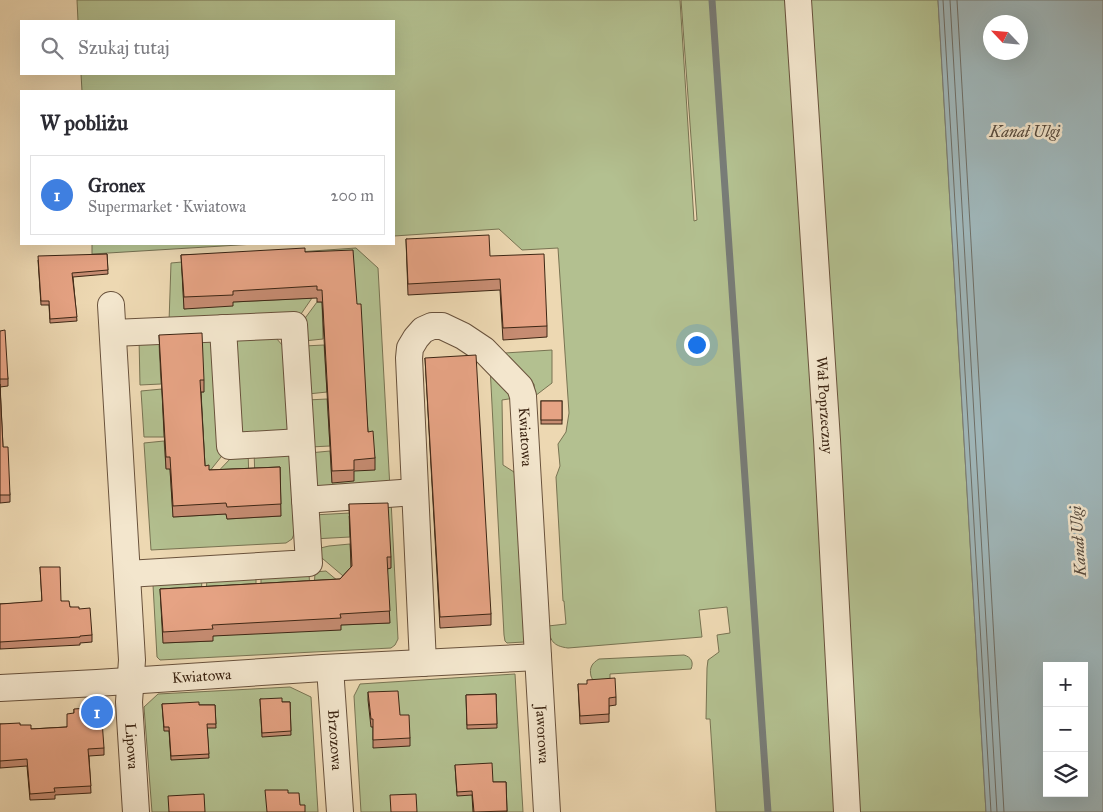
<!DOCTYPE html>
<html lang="pl">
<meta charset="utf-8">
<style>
body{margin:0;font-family:"IM FELL Great Primer",serif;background:#f7f7f7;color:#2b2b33}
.controls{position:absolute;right:15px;bottom:15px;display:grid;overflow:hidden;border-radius:0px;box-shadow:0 5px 20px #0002}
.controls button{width:45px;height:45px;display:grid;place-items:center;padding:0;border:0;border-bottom:1px solid #e1e1e2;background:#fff;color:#2b2b33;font:25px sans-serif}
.compass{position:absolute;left:983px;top:15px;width:45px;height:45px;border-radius:50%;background:#fff;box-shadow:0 5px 20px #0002;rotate:296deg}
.you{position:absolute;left:696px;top:344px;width:18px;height:18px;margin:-12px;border:4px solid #fff;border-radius:50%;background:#1a73e8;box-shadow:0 0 0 8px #1a73e833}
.badge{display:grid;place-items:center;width:32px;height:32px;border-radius:50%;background:#8f2418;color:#fff;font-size:16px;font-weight:700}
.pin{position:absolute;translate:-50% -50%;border:2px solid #fff;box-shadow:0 1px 5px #0006}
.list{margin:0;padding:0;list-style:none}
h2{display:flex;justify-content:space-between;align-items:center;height:65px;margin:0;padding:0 20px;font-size:21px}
h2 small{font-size:16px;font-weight:400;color:#7c7c81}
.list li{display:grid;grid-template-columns:32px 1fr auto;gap:15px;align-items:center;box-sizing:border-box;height:80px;margin:0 10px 10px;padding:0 10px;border:1px solid #e1e1e2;border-radius:0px}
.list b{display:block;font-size:19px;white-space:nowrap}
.list p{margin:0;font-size:16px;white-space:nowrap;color:#7c7c81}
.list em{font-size:16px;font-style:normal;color:#7c7c81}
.icon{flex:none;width:28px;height:28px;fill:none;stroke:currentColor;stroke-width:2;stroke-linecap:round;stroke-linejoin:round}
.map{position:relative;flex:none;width:1103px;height:812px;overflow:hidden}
.search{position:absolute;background:#fff;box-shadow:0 5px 20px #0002;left:20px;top:20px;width:375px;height:55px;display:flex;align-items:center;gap:12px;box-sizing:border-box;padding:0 18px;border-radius:0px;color:#7c7c81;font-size:19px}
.panel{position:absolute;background:#fff;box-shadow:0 5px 20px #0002;left:20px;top:90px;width:375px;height:155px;border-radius:0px}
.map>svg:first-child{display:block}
.green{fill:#b3c090;stroke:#787352}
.water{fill:#9fb6b9;stroke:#787c77;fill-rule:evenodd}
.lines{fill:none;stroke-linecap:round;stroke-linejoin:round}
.shore{stroke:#6e6e66;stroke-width:1}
.stream{stroke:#787c77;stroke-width:7}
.minor-casing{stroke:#69523c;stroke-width:28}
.minor{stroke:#f3e6cd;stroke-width:26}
.wall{fill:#c68c72;stroke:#3d2614}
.building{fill:#e6a384;stroke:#3d2614}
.labels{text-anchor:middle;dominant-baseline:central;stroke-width:5;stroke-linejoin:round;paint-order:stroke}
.street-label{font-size:15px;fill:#3d2614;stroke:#f3e6cd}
.water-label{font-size:16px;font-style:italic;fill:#564a3d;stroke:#f3e6cd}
</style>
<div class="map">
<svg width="1103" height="812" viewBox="0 0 1103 812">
<rect width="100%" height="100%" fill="#edd8b2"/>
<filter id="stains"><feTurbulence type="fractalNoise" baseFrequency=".004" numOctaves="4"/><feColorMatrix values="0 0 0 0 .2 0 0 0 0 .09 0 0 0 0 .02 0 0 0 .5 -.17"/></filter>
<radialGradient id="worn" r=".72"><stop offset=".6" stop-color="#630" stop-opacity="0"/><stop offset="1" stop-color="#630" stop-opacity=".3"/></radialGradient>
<g class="green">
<path d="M77,0H680L694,221L697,220L681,0H938L986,812H716L710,719H706L707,668L708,660L719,652L717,635L730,633L727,607L699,610L702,637L568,648C553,646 550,641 548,626L566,624L564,601H563L556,477L560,466L558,444L566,432L569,413L558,248L522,250L499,229L394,236V91H82L81,74H394V21H78Z"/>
<path d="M92,244H255L92,254Z"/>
<path d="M356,248L378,268L390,489L317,494L309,453L330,451L332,482L354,471L368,443L361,316L283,253Z"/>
<path d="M215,259L182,267L184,309L233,302L312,298L301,314L169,322L171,263Z"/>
<path d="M317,302H322L323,339L304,341L303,321Z"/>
<path d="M212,334L225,452L205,477L200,392H204L159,345L161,384L140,385L139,338Z"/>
<path d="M230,335L276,338L283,346L289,440L236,441Z"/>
<path d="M324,345L327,392L308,394L304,346Z"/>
<path d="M552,350V383L535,396L534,384L505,353Z"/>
<path d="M490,366L515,398L502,400L503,465L514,472L516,478L524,642L507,643L505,641L504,635Z"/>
<path d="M162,389L164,437H144L141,391Z"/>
<path d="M327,399L330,446L310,447L307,400Z"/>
<path d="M164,441L166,468L170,469L173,517L226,514L227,519L281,516L255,479L254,451L289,449L294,534L292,539L286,543L151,550L144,443Z"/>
<path d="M248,452L249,479L209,481L231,458Z"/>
<path d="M391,500L398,639L395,645L391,648L160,660L157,657L153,585L202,578L201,598L163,643L212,641V636L340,625L389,623L387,569L391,568L349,516L350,537L313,539V515L387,511L388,503Z"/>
<path d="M350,544L352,581H349L316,553V549L329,546Z"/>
<path d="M326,571L344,586L314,591L315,572Z"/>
<path d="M309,573L310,592L261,595V575Z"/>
<path d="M256,576V595L206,597L207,578Z"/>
<path d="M684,655C691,657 694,662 691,669L610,674V688C606,687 598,686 595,683C593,682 592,678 591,676C589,668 592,663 599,659Z"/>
<path d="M515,674L523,812H361L354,696L360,684Z"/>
<path d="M290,687L311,697L318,812H152L144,707L158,694Z"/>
</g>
<path class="water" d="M938,0H1103V812H986ZM990,22H1020V52H990ZM1047,666H1084V793H1047Z"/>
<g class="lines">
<g class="shore">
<path d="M943,0L991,812"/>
<path d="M950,0L997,812"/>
<path d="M957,0L1004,812"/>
</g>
<path class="stream" d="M712,0L768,812"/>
<defs>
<g id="minor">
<path id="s1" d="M798,0L827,440L847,812"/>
<path id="s2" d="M111,305L132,660L129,702L136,812"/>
<path d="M223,328L230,446L301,442"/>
<path d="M113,333L294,325L309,563L127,574"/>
<path d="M305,500L415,492"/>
<path id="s3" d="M423,663L409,358L410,348L416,338L423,330L432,326H442L463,336L484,350L520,387L523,396L547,812"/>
<path id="s4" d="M330,668L340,812"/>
<path id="s5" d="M0,688L97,683L323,668L538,657"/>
</g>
</defs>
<use href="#minor" class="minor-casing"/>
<use href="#minor" class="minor"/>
</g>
<g class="wall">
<path d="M406,239L490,256L547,326V337L503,340L500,290L408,295Z"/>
<path d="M305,252L357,304L368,432L375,458V470L354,471V481L332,483L322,302H317V298L233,302V306L184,309L181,255Z"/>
<path d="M107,254L108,274L73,277L77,321L50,323L49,305H41L38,260Z"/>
<path d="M0,331L8,379V386L0,387L3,447L10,495V502L0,503Z"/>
<path d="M159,335L204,380V392H201L205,466L209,470L280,467L281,516L227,519L226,514L173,517L170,469H166Z"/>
<path d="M425,358L491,614V625L440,628Z"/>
<rect x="541" y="401" width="21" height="23"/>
<path d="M349,504L391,557V568L387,569L390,623L341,625V630L213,636V641L163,643L160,589L340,579L351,567Z"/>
<path d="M40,567L61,601L70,607L79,609L92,635V642L80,643V645L0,649V604L42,602Z"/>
<path d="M578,684L616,697V705L609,706V722L580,724Z"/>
<path d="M368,692L400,715L410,738V746L373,748V727H371L368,700Z"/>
<path d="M496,694L497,728L467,729L466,695Z"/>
<path d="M260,699L282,702H290L291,735L262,737Z"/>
<path d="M162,704L199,705H215L216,728H207L209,758L171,760L169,731H164Z"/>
<path d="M74,709L104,748V755L89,756L91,793L55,795V799L30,800L27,766L0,768V724L20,725L31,729L67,727L74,713Z"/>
<path d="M455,765L493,782H506L507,812H473L472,795L457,796Z"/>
</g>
<g class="building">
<path d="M489,235L490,256L544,254L547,326L503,328L500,279L408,284L406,239Z"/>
<path d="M305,248V252L353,250L357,304H361L368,432L373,431L375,458L354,460V470L332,471L322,290H317V286L233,291V295L184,297L181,255Z"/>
<path d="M107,254L108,270L72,273L77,317L50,319L49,301H41L38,256Z"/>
<path d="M5,330L8,379H0V331Z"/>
<path d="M202,333L204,380H200L205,466L209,465V470L280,467L281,504L227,507L226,503L173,506L170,457H166L159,335Z"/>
<path d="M476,355L491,614L440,617L425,358Z"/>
<path d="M0,384L3,447H8L10,495H0Z"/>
<rect x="541" y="401" width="21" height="19"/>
<path d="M388,503L391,557H387L390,611L340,614L341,618L212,625L213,629L163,632L160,589L340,579L352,566L349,504Z"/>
<path d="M40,567H60L61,601H69L70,607H79V609L90,608L92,635L80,636V637L0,642V604L42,601Z"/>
<path d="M615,678L616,697L609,698V714L580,716L578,684H587V680Z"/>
<path d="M398,691L400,715H409L410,738L373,740V719H371L368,692Z"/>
<path d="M496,694L497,724L467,725L466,695Z"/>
<path d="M282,698V702H290L291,731L262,733L260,699Z"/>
<path d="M199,702V705H215L216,724H207L209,754L171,756L169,727H164L162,704Z"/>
<path d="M101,707L104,748L88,749L91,786L54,788L55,792L30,794L27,759L0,761V724L20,723V725H31V729L67,727V714L74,713V709Z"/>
<path d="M492,763L493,782H506L507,811L474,812L472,791L457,792L455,765Z"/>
<path d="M265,790H288V793H299L300,805H305V812H267Z"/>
<path d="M204,794L205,812H169L168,796Z"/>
<path d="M416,794L417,812H391L390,795Z"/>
</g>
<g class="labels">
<g class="street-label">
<text stroke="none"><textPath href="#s1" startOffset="406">Wał Poprzeczny</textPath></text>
<text stroke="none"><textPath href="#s3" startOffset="508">Kwiatowa</textPath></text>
<text stroke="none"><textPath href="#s5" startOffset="202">Kwiatowa</textPath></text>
<text stroke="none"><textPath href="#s3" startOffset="806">Jaworowa</textPath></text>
<text stroke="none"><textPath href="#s4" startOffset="72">Brzozowa</textPath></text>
<text stroke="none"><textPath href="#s2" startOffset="442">Lipowa</textPath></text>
</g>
<g class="water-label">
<text x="1025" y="131">Kanał Ulgi</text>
<text transform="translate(1078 541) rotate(-94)">Kanał Ulgi</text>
</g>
</g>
<rect width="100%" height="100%" filter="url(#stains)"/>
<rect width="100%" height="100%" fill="url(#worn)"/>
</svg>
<div class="controls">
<button>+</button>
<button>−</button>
<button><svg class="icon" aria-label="layers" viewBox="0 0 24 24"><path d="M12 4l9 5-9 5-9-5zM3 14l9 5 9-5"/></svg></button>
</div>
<svg class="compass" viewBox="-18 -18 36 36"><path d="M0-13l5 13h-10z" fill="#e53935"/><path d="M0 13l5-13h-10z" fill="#7c7c81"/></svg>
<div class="you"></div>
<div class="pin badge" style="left:97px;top:712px;background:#3f7fe0">1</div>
<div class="search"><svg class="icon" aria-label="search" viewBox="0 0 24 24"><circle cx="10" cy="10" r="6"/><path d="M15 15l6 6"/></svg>Szukaj tutaj</div>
<section class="panel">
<h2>W pobliżu<small></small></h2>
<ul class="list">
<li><span class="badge" style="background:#3f7fe0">1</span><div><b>Gronex</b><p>Supermarket · Kwiatowa</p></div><em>200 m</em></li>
</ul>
</section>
</div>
